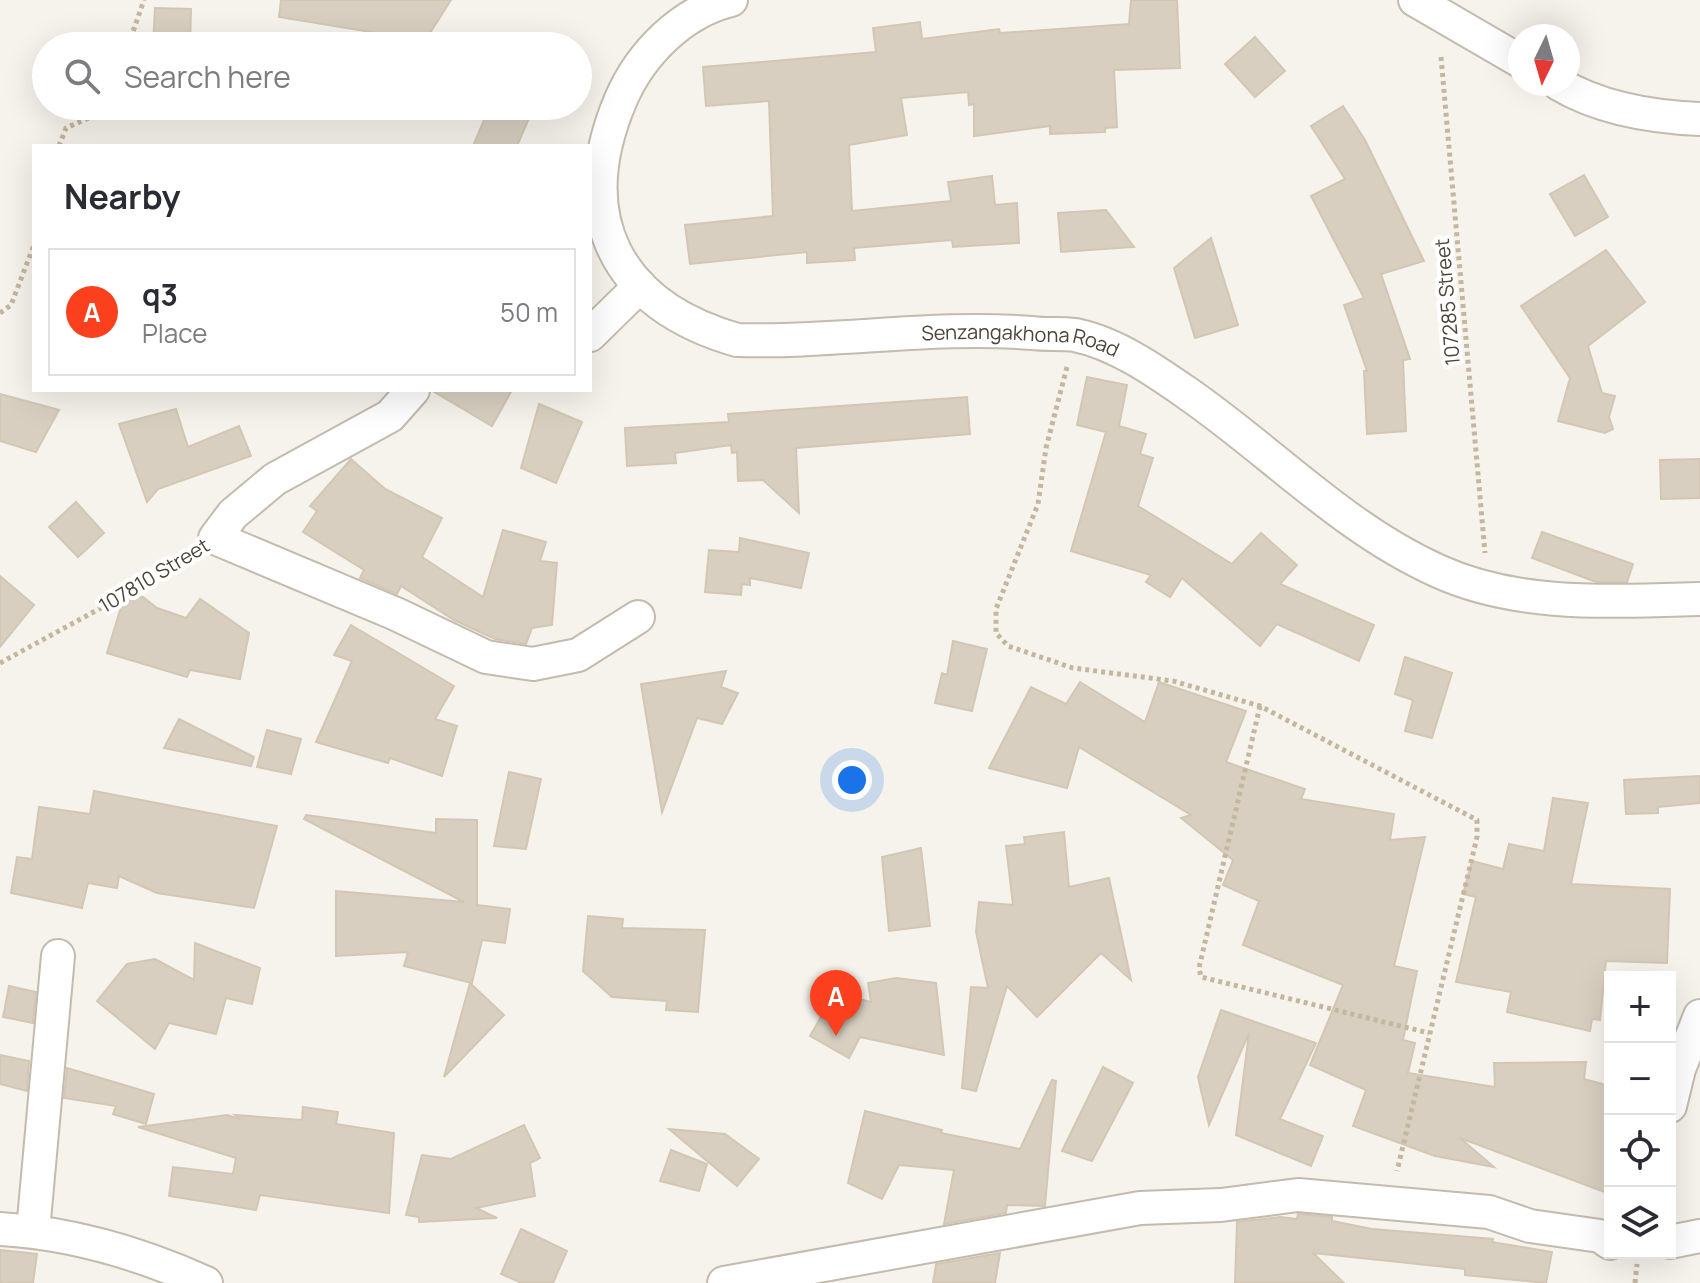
<!DOCTYPE html>
<meta charset="utf-8">
<style>
body{margin:0;font-family:Manrope,sans-serif;background:#f7f7f7;color:#2b2b33}
.controls{position:absolute;right:24px;bottom:24px;display:grid;overflow:hidden;border-radius:0px;box-shadow:0 8px 32px #0002}
.controls button{width:72px;height:72px;display:grid;place-items:center;padding:0;border:0;border-bottom:2px solid #e1e1e2;background:#fff;color:#2b2b33;font:40px sans-serif}
.compass{position:absolute;left:1508px;top:24px;width:72px;height:72px;border-radius:50%;background:#fff;box-shadow:0 8px 32px #0002;rotate:185deg}
.you{position:absolute;left:852px;top:780px;width:28px;height:28px;margin:-20px;border:6px solid #fff;border-radius:50%;background:#1a73e8;box-shadow:0 0 0 12px #1a73e833}
.badge{display:grid;place-items:center;width:52px;height:52px;border-radius:50%;background:#fc3f1d;color:#fff;font-size:26px;font-weight:700}
.pin{position:absolute;translate:-50% -66px;filter:drop-shadow(0 2px 4px #0008)}
.pin::after{content:'';position:absolute;top:42px;width:28px;height:24px;background:inherit;clip-path:polygon(0 0,100% 0,50% 100%)}
.list{margin:0;padding:0;list-style:none}
h2{display:flex;justify-content:space-between;align-items:center;height:104px;margin:0;padding:0 32px;font-size:34px}
h2 small{font-size:26px;font-weight:400;color:#7c7c81}
.list li{display:grid;grid-template-columns:52px 1fr auto;gap:24px;align-items:center;box-sizing:border-box;height:128px;margin:0 16px 16px;padding:0 16px;border:2px solid #e1e1e2;border-radius:0px}
.list b{display:block;font-size:30px;white-space:nowrap}
.list p{margin:0;font-size:26px;white-space:nowrap;color:#7c7c81}
.list em{font-size:26px;font-style:normal;color:#7c7c81}
.icon{flex:none;width:44px;height:44px;fill:none;stroke:currentColor;stroke-width:2;stroke-linecap:round;stroke-linejoin:round}
.map{position:relative;flex:none;width:1700px;height:1283px;overflow:hidden}
.search{position:absolute;background:#fff;box-shadow:0 8px 32px #0002;left:32px;top:32px;width:560px;height:88px;display:flex;align-items:center;gap:20px;box-sizing:border-box;padding:0 28px;border-radius:44px;color:#7c7c81;font-size:30px}
.panel{position:absolute;background:#fff;box-shadow:0 8px 32px #0002;left:32px;top:144px;width:560px;height:248px;border-radius:0px}
.map>svg:first-child{display:block}
.building{fill:#d8cfc1;stroke:#d3c7b4;stroke-width:2}
.lines{fill:none;stroke-linecap:round;stroke-linejoin:round}
.street-casing{stroke:#c2bbae;stroke-width:36}
.path{stroke:#c4b79f;stroke-width:5;stroke-dasharray:4 4;stroke-linecap:butt}
.street{stroke:#fff;stroke-width:32}
.labels{text-anchor:middle;dominant-baseline:central;stroke-width:8;stroke-linejoin:round;paint-order:stroke}
.street-label{font-size:20px;fill:#4b4439;stroke:#fff}
</style>
<div class="map">
<svg width="1700" height="1283" viewBox="0 0 1700 1283">
<rect width="100%" height="100%" fill="#f6f3ec"/>
<g class="building">
<path d="M281,0H451L425,41L279,17Z"/>
<path d="M1131,0H1177L1180,68L1114,70L1117,127L1105,128V132L1050,134V126L974,136V104L969,105L968,92L901,98L907,135L849,145L852,211L951,201L948,182L992,176L995,205L1017,203L1019,243L953,247L952,240L854,248L855,260L807,263V252L690,264L685,225L773,216L769,101L706,106L703,67L876,52L873,28L920,22L922,39L999,29L1000,33L1129,24Z"/>
<path d="M155,8L191,9L190,46H153Z"/>
<path d="M1255,37L1285,71L1255,97L1225,64Z"/>
<path d="M490,106H505L530,116L517,146H473Z"/>
<path d="M1343,106L1365,140L1424,261L1381,274L1410,359L1403,360L1406,431L1367,434L1364,371H1367L1344,305L1364,298L1311,196L1345,179L1311,126Z"/>
<path d="M1584,175L1608,217L1575,236L1550,194Z"/>
<path d="M1106,210L1134,247L1061,252L1058,213Z"/>
<path d="M1211,238L1238,325L1195,338L1174,268Z"/>
<path d="M1606,250L1645,302L1588,346L1602,393L1615,396L1609,417L1613,429L1605,433L1558,421L1570,378L1521,306Z"/>
<path d="M1087,377L1127,385L1119,426L1146,434L1140,454L1153,458L1138,506L1232,564L1261,533L1297,565L1280,584L1374,625L1359,661L1277,624L1260,646L1182,578L1170,597L1146,582L1151,575L1071,551L1106,432L1077,425Z"/>
<path d="M431,390H512L492,426Z"/>
<path d="M0,394L59,410L36,452L0,441Z"/>
<path d="M967,397L970,434L796,448L799,513L763,480L738,481L737,452L732,453L731,445L675,453L676,463L627,466L625,428L729,422L728,414Z"/>
<path d="M539,404L582,422L556,483L521,468Z"/>
<path d="M176,409L188,447L239,426L251,456L158,489L147,502L119,424Z"/>
<path d="M351,459L385,489L442,518L422,557L483,597L503,530L546,542L540,561L557,563L552,625L532,628L526,644L495,639L454,620L401,586L397,594L360,578L364,570L303,532L317,511L310,506Z"/>
<path d="M1700,459V498L1661,499L1660,460Z"/>
<path d="M76,502L104,533L78,557L49,527Z"/>
<path d="M1542,532L1633,564L1627,582H1596L1532,558Z"/>
<path d="M740,538L809,553L801,588L750,578V585L742,584L741,595L705,592L709,550L739,552Z"/>
<path d="M0,576L34,605L0,647Z"/>
<path d="M143,597L157,608L186,618L200,599L249,633L240,679L190,670L187,677L107,653L121,607L130,598Z"/>
<path d="M351,625L454,686L435,719L457,726L442,776L390,758L388,763L316,742L352,661L334,655Z"/>
<path d="M953,641L987,649L972,711L935,703L942,673L947,675Z"/>
<path d="M1405,657L1452,673L1432,738L1405,731L1413,700L1395,694Z"/>
<path d="M726,671L721,687L738,693L722,724L697,718L662,812L641,684Z"/>
<path d="M1080,682L1145,722L1159,682L1246,711L1226,762L1305,789L1301,799L1394,814L1390,840L1425,837L1394,966L1417,971L1403,1040L1415,1043L1408,1073L1495,1087L1494,1063L1586,1062L1584,1079L1610,1086V1194L1460,1138L1494,1167L1435,1156L1353,1126L1366,1090L1310,1065L1343,985L1243,945L1259,901L1223,885L1233,860L1181,818L1191,815L1079,747L1067,788L989,768L1031,687L1066,704Z"/>
<path d="M179,719L254,757L251,766L164,748Z"/>
<path d="M267,730L301,739L291,774L257,767Z"/>
<path d="M509,772L541,779L526,849L494,846Z"/>
<path d="M1700,776V803L1658,807V813L1626,814L1624,780Z"/>
<path d="M94,791L277,826L254,908L157,893L119,876L117,888L88,883L82,908L11,893L17,857L32,859L39,807L90,814Z"/>
<path d="M1553,798L1588,803L1571,884L1670,889L1667,963L1606,961L1600,1020L1592,1019L1590,1031L1507,1012L1511,992L1456,982L1476,897L1463,894L1472,861L1503,869L1509,844L1544,851Z"/>
<path d="M306,815L436,833V819L477,820V905L510,909L505,943L482,940L472,983L404,966L408,952L336,956V891L464,902L304,819Z"/>
<path d="M1064,832L1069,887L1109,878L1131,980L1101,953L1037,1017L1007,986L976,1091L962,1088L971,987L988,988L976,932L979,902L1013,905L1006,846L1025,844L1024,837Z"/>
<path d="M921,848L930,926L889,931L882,857Z"/>
<path d="M588,916L623,919L622,928L705,930L698,1012L666,1010L667,1001L612,997L583,971Z"/>
<path d="M195,943L260,968L252,1004L226,998L216,1034L169,1023L155,1049L97,1001L127,964L155,959L194,980Z"/>
<path d="M896,978L936,983L944,1055L860,1037L849,1058L810,1036L835,993L871,1002L868,983Z"/>
<path d="M470,983L504,1015L444,1077Z"/>
<path d="M9,986L36,992L33,1023L3,1017Z"/>
<path d="M1221,1010L1316,1043L1280,1119L1323,1136L1311,1166L1236,1135L1249,1033L1209,1125L1198,1077Z"/>
<path d="M0,1055L29,1061L27,1091L0,1084Z"/>
<path d="M1103,1067L1133,1083L1092,1161L1062,1151Z"/>
<path d="M67,1068L154,1094L146,1124L113,1114L116,1106L64,1098Z"/>
<path d="M1052,1080L1056,1081L1045,1206L1007,1205L1006,1213L944,1224L954,1170L899,1165L882,1199L848,1183L865,1111L942,1130L941,1133L1020,1149Z"/>
<path d="M303,1107L338,1112L336,1124L394,1133L389,1213L260,1195L256,1210L169,1196L173,1167L233,1174L236,1158L138,1127L227,1115L240,1119L235,1115L302,1120Z"/>
<path d="M524,1125L540,1158L530,1163L535,1196L476,1208L497,1218L419,1222V1217L406,1215L422,1155L451,1159Z"/>
<path d="M669,1129L725,1134L759,1159L737,1186Z"/>
<path d="M671,1150L707,1164L699,1191L660,1181Z"/>
<path d="M1298,1214L1332,1217V1221L1372,1229L1493,1239L1492,1242L1552,1252L1546,1283L1465,1275V1269L1313,1253L1344,1283H1235L1237,1222L1280,1217L1297,1219Z"/>
<path d="M521,1229L567,1251L553,1283H522L501,1274Z"/>
<path d="M0,1250L37,1254L33,1283H0Z"/>
<path d="M1000,1253L995,1283H933L936,1264Z"/>
</g>
<g class="lines">
<defs>
<g id="street">
<path id="s1" d="M731,0C682,12 641,53 621,99C571,216 615,305 737,340C835,343 934,325 1032,333C1046,335 1061,333 1075,335C1115,343 1154,370 1187,393C1271,451 1344,529 1438,571C1519,608 1613,601 1700,599"/>
<path d="M1415,0L1520,61"/>
<path d="M1559,84C1601,109 1652,117 1700,119"/>
<path d="M590,335L640,286"/>
<path d="M413,390L390,416L275,479L233,514L215,538L396,614L486,657L533,664L578,655L638,617"/>
<path d="M1670,1106L1679,1069L1700,1016"/>
<path d="M0,1229C71,1233 142,1254 206,1283"/>
<path d="M33,1231L58,956"/>
<path d="M1670,1242L1700,1236"/>
<path d="M724,1283L1140,1208L1221,1205L1298,1195L1489,1212L1530,1226L1600,1236L1610,1243"/>
</g>
</defs>
<use href="#street" class="street-casing"/>
<g class="path">
<path d="M128,46L144,0"/>
<path d="M1441,57L1485,553"/>
<path d="M59,146L66,128L100,113L105,106"/>
<path d="M0,313L11,305L34,245"/>
<path d="M1067,367L1046,448L1038,504L996,609V633L1008,646L1073,668L1173,681L1260,706L1477,820V837L1397,1171"/>
<path d="M0,663L143,585L186,556"/>
<path d="M1260,706L1199,968L1201,977L1429,1033"/>
<path d="M1635,1283L1637,1264"/>
</g>
<use href="#street" class="street"/>
</g>
<g class="labels">
<g class="street-label">
<text transform="translate(1447 302) rotate(-95)">107285 Street</text>
<text stroke="none"><textPath href="#s1" startOffset="750">Senzangakhona Road</textPath></text>
<text transform="translate(154 575) rotate(-31)">107810 Street</text>
</g>
</g>
</svg>
<div class="controls">
<button>+</button>
<button>−</button>
<button><svg class="icon" aria-label="locate" viewBox="0 0 24 24"><circle cx="12" cy="12" r="6"/><path d="M12 2v4M12 18v4M2 12h4M18 12h4"/></svg></button>
<button><svg class="icon" aria-label="layers" viewBox="0 0 24 24"><path d="M12 4l9 5-9 5-9-5zM3 14l9 5 9-5"/></svg></button>
</div>
<svg class="compass" viewBox="-18 -18 36 36"><path d="M0-13l5 13h-10z" fill="#e53935"/><path d="M0 13l5-13h-10z" fill="#7c7c81"/></svg>
<div class="you"></div>
<div class="pin badge" style="left:836px;top:1036px">A</div>
<div class="search"><svg class="icon" aria-label="search" viewBox="0 0 24 24"><circle cx="10" cy="10" r="6"/><path d="M15 15l6 6"/></svg>Search here</div>
<section class="panel">
<h2>Nearby<small></small></h2>
<ul class="list">
<li><span class="badge">A</span><div><b>q3</b><p>Place</p></div><em>50 m</em></li>
</ul>
</section>
</div>
